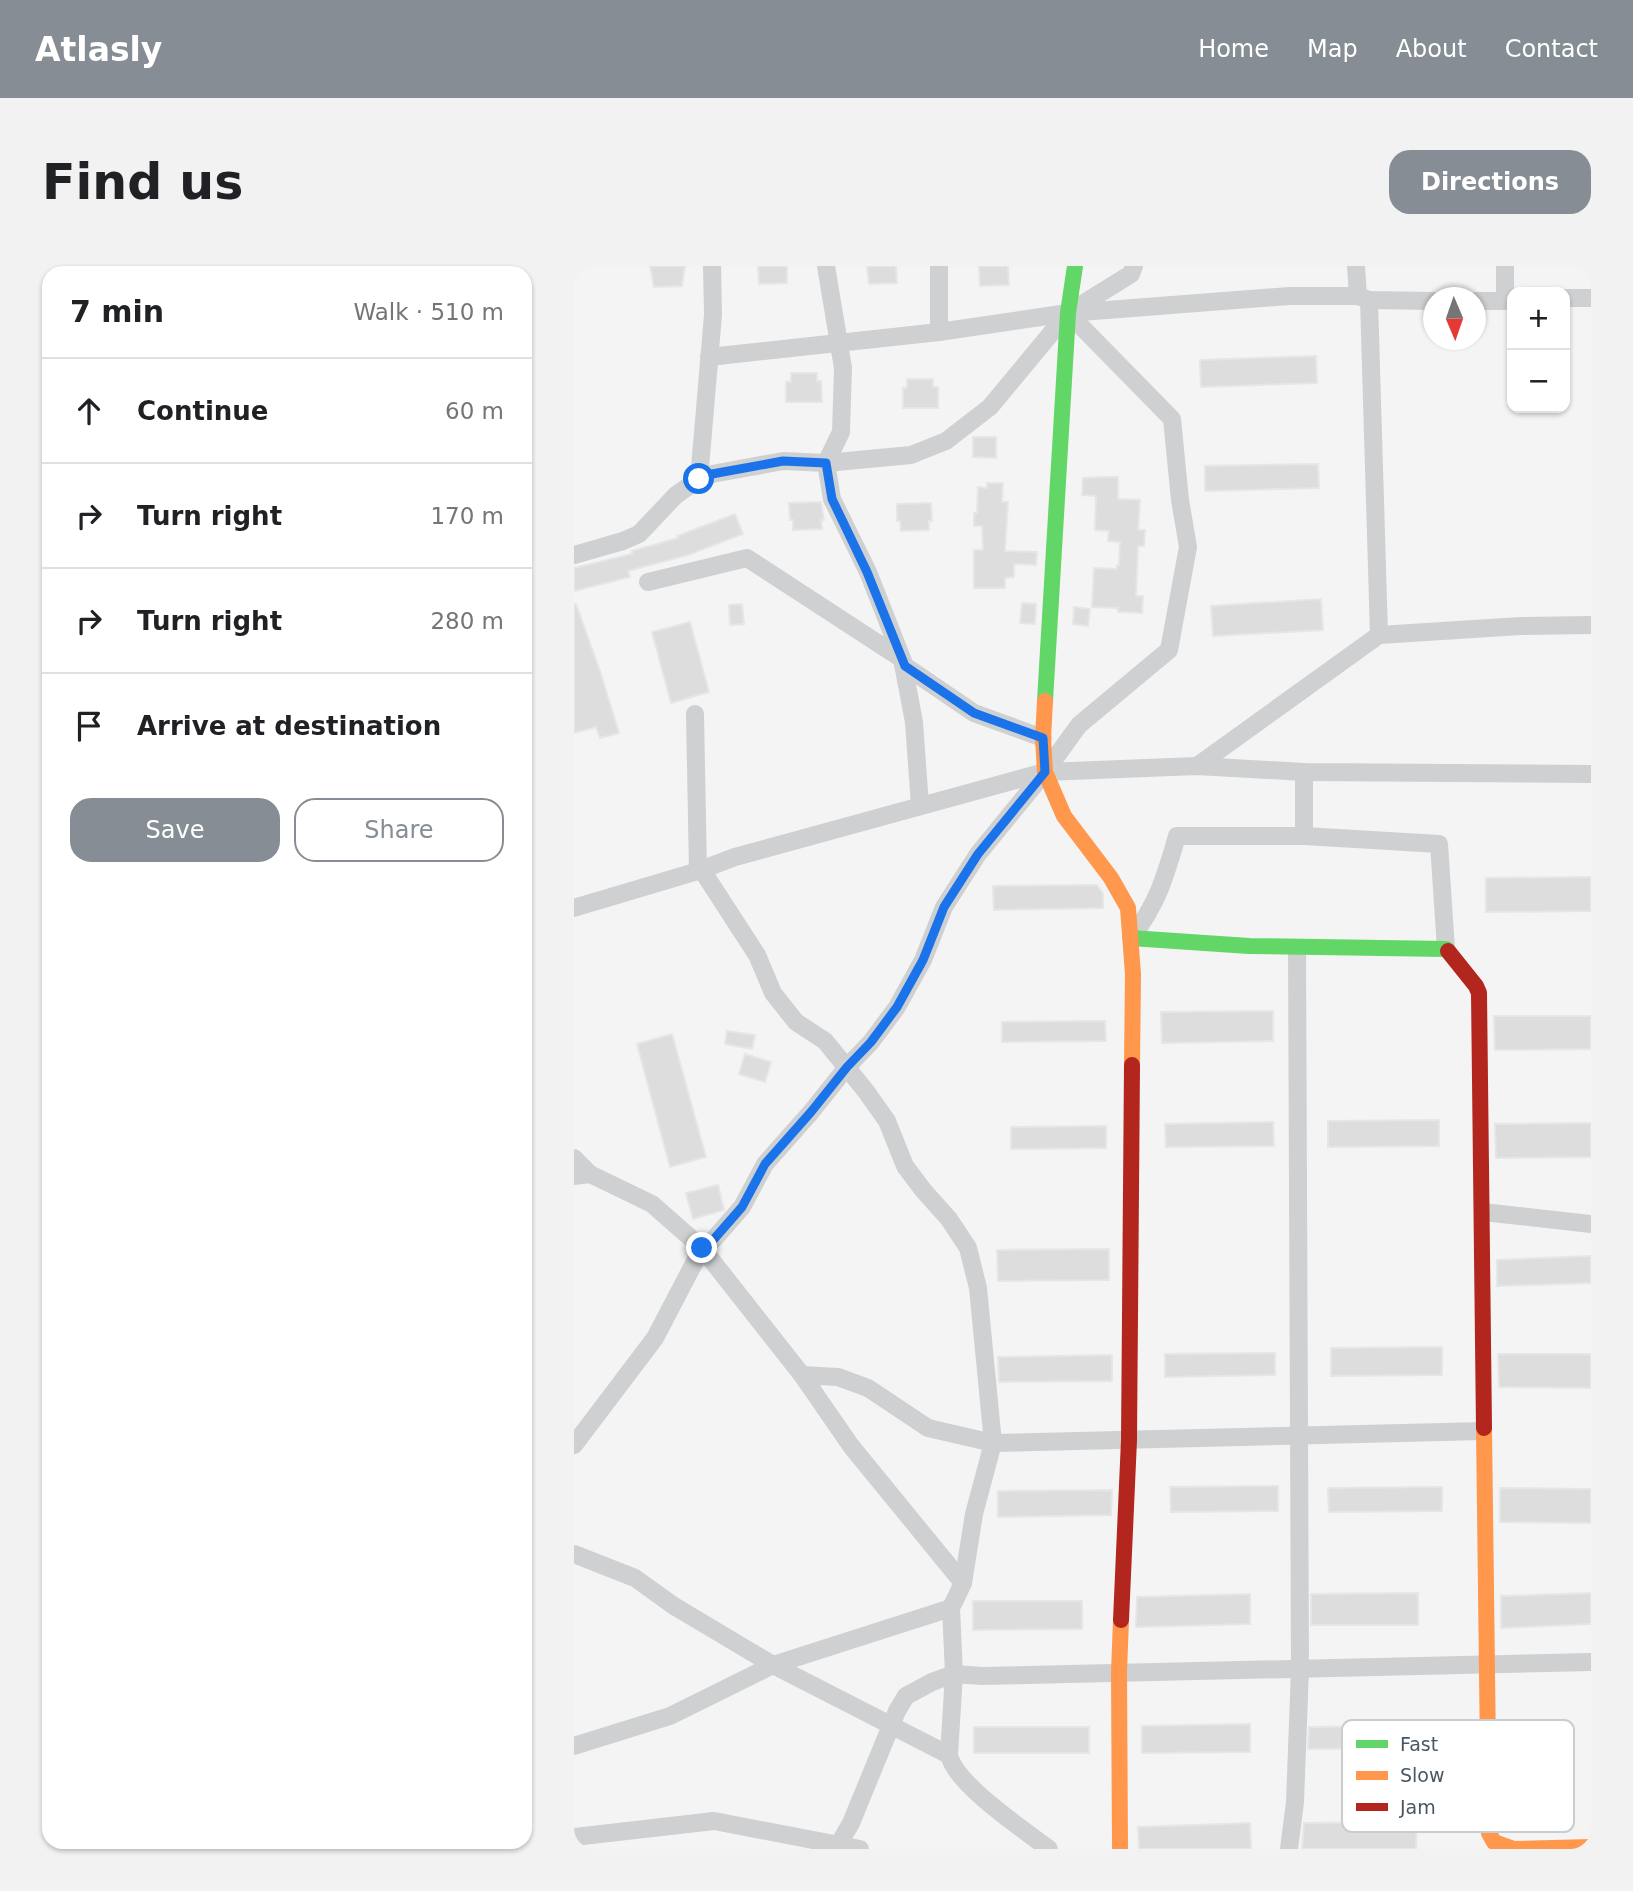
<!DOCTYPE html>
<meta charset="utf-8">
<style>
body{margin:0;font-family:"DejaVu Sans",sans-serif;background:#f2f2f2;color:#202124}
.controls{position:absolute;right:21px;top:21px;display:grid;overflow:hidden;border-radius:14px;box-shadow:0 2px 5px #0004}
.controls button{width:63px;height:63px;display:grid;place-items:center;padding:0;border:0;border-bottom:2px solid #e0e0e0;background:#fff;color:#202124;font:35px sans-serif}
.compass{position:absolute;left:849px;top:21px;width:63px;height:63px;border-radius:50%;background:#fff;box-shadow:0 2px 5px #0004;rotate:178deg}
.stop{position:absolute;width:21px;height:21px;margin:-16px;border:5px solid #1a73e8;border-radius:50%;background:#fff}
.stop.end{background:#1a73e8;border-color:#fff;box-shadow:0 2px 7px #0008}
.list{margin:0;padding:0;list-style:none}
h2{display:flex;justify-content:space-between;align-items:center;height:91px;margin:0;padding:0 28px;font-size:30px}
h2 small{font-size:23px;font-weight:400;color:#757577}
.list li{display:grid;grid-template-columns:46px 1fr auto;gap:21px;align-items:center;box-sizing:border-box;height:105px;padding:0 28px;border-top:2px solid #e0e0e0}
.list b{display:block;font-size:26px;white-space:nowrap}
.list em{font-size:23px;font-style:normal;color:#757577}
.actions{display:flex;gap:14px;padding:21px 28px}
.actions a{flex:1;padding:16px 0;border:2px solid #868d94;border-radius:21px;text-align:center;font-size:24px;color:#868d94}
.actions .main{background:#868d94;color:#fff}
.icon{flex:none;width:38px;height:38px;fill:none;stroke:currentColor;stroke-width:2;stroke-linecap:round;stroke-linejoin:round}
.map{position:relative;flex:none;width:1017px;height:1583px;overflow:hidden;border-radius:21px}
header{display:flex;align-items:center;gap:42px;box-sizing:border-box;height:98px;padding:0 35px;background:#868d94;color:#fff}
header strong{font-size:33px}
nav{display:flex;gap:38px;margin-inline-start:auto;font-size:24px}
.intro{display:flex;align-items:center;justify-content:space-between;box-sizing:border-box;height:168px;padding:0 42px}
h1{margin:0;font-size:49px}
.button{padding:18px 32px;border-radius:21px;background:#868d94;color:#fff;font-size:24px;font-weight:700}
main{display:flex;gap:42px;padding:0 42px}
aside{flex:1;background:#fff;border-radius:21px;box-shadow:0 2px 5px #0004}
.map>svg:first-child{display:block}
.building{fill:#ddddde;stroke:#e5e6e7;stroke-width:2}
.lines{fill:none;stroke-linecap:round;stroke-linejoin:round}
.street{stroke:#ced0d2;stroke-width:18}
.fast{stroke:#63d668;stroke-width:16}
.slow{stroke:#ff974d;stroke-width:16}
.jam{stroke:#b3261e;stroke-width:16}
.route{stroke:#1a73e8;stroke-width:9}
.key{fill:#fff;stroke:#c9ccd0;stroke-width:2}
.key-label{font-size:19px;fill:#4a5661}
</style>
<header>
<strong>Atlasly</strong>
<nav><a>Home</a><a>Map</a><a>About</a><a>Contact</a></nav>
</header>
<div class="intro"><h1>Find us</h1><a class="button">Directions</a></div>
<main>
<aside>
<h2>7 min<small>Walk · 510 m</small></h2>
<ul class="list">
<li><svg class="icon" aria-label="ahead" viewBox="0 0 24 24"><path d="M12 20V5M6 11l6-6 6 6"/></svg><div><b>Continue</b></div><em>60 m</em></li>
<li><svg class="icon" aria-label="right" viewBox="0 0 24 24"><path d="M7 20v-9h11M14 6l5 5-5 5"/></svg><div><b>Turn right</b></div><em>170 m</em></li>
<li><svg class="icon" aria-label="right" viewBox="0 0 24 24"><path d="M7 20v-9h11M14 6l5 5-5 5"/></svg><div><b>Turn right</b></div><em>280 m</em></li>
<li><svg class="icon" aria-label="arrive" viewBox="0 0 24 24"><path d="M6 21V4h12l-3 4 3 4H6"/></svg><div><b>Arrive at destination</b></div></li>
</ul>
<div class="actions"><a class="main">Save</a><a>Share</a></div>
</aside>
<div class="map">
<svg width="1017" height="1583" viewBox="0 0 1017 1583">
<rect width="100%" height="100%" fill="#f4f4f4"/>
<g class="building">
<path d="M76,0H111L108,20L80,21Z"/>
<path d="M184,0H213V17L185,18Z"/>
<path d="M293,0H322L323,17L295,18Z"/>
<path d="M405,0H434L435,19L406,20Z"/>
<path d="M742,90L743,117L627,121L626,94Z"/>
<path d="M217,107H243V115H247L248,136H212V116H217Z"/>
<path d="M333,113H359V121H364V142H329V122H333Z"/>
<path d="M399,171H422V192L399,191Z"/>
<path d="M744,198L745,222L631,225V200Z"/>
<path d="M531,211H544V233L566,234L564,264H571L570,280H564L562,330H569L568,347L544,346V342L518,341L520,302L543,303V299H545L546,276L534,275L535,265L521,264L522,230L508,229L509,212Z"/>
<path d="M413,217H429L428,236H434L431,285L463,286L462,299L440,298V311L431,312V322H400V284H409L408,260H400V247H403L404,221L413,222Z"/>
<path d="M247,236L250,254H247L248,263L219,264V254H216L215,237Z"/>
<path d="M357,237L358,255H355V264L327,265L326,255H323V238Z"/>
<path d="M161,248L169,268L114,289L54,305L56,311L0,325V302L58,288V285L104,272L103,270Z"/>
<path d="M747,333L749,364L639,370L637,340Z"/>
<path d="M448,337L462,338L461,358L446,357Z"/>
<path d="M0,338H2L26,405L45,467L26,472L22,461L0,467Z"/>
<path d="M168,338L170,358L156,359L155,339Z"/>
<path d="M500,341L516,343L514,360L499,358Z"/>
<path d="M116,356L135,426L97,437L78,366Z"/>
<path d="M1017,611V645L912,646V612Z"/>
<path d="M523,619L529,628V642L420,644L419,620Z"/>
<path d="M699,745V775L588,777L587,746Z"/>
<path d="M920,750H1017V783L921,784Z"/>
<path d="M531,755L532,775L428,776V756Z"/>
<path d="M153,765L181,769L178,783L151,778Z"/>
<path d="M98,768L132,891L96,901L63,778Z"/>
<path d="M171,788L197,796L191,816L165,808Z"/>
<path d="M865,854V880L754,881V855Z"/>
<path d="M699,856L700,880L592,881L591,858Z"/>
<path d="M1017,857V891L922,892L921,858Z"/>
<path d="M532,860V882L437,883V861Z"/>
<path d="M144,919L150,944L119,953L112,927Z"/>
<path d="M535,983V1014L424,1015L423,984Z"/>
<path d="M1017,990V1017L923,1020V994Z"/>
<path d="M868,1081V1109L757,1110V1082Z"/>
<path d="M701,1087V1109L591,1111V1088Z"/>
<path d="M924,1088H1017V1122L925,1121Z"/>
<path d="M538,1089V1115L425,1116L424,1091Z"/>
<path d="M704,1220V1245L597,1246L596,1221Z"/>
<path d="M868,1221V1245L755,1246L754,1222Z"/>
<path d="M926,1222L1017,1223V1257L926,1256Z"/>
<path d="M538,1224L537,1249L424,1251V1225Z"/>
<path d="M844,1327V1359H737V1328Z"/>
<path d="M1017,1327V1358L927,1362V1330Z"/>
<path d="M676,1328V1358L562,1361L563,1331Z"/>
<path d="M399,1335H508V1363L399,1364Z"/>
<path d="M676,1458V1486L568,1487V1460Z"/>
<path d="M843,1460V1482L734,1483L735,1461Z"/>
<rect x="400" y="1461" width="115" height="26"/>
<path d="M843,1556L842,1583H728L730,1557Z"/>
<path d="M676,1557L677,1583H565L564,1561Z"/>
</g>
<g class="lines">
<g class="street">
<path d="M252,0L269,102L267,166L252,197L258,233L294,306L331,400L400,447L469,472"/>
<path d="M365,0V66"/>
<path d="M782,0L784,30"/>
<path d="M991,32H1017"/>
<path d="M795,34L805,369"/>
<path d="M902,35H938"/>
<path d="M931,35V0"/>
<path d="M135,91L365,66L494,47L715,30H784L795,34L860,35"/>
<path d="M125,213L139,49L138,0"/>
<path d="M0,289L49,275L65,268L102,229L125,213L138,208L209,195L252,197L337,189L372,175L416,141L494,47L557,8L560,0"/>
<path d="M74,316L173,292L328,393L340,456L346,540"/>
<path d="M121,448L124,605"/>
<path d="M623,500L805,369L947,360L1017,359"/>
<path d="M730,506V570"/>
<path d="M124,598L183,689L199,727L222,756L251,775L291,824L313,855L331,900L349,924L375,953L394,982L404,1022L419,1177L400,1248L389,1317L377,1342L380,1408L375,1489C382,1519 449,1563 475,1583"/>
<path d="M0,642L124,605L161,591L471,506L623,500L730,506L1017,508"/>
<path d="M557,672C584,637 591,611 603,570H730L865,578L872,683"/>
<path d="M0,892L16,908"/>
<path d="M0,910L16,908L78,938L128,982L228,1109"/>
<path d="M909,946L1017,958"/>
<path d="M0,1179L81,1072L128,982L140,973L168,941L191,898L237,846L273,801L297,776L323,741L349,694L370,641L404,588L471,506L505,459L595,384L614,281L606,234L598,153L494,47"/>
<path d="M0,1288L61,1312L100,1340L199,1399L375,1489"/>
<path d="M389,1317L277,1180L228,1109L264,1111L294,1122L354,1162L419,1177L909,1165"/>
<path d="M0,1480L96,1450L199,1399L377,1342"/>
<path d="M0,1571L140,1555L286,1583"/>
<path d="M262,1583L277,1557L323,1445L332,1430L358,1416L380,1408L408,1410L1017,1396"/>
<path d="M715,1583L721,1536L726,1403L723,683"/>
</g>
<g class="fast">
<path d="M471,435L494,47L501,0"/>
<path d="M557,672L675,680L872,683L874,685"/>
</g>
<g class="slow">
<path d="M471,435L469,472L471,506L490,550L537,612L554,642L559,708L558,799"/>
<path d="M910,1162L915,1567L920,1576L940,1583L1017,1581"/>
<path d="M546,1583L545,1406L547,1354"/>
</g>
<g class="jam">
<path d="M874,685L902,720L905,727L910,1162"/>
<path d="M547,1354L555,1174L558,799"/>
</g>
</g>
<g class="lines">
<path class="route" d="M125,213L138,208L209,195L252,197L258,233L293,306L331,400L400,447L469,472L471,506L404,588L370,641L349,694L323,741L297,776L273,801L237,846L191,898L168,941L140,973L128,982"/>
</g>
<rect x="768" y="1454" width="232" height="112" rx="10" class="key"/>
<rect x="782" y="1474" width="32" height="8" fill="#63d668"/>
<rect x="782" y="1505" width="32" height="9" fill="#ff974d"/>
<rect x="782" y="1537" width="32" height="8" fill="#b3261e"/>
<g class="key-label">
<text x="826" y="1485">Fast</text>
<text x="826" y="1516">Slow</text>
<text x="826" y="1548">Jam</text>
</g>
</svg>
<div class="controls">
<button>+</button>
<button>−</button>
</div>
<svg class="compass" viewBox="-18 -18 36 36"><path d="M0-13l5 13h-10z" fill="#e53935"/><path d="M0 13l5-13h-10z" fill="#757577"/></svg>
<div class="stop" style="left:125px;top:213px"></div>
<div class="stop end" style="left:128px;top:982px"></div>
</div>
</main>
